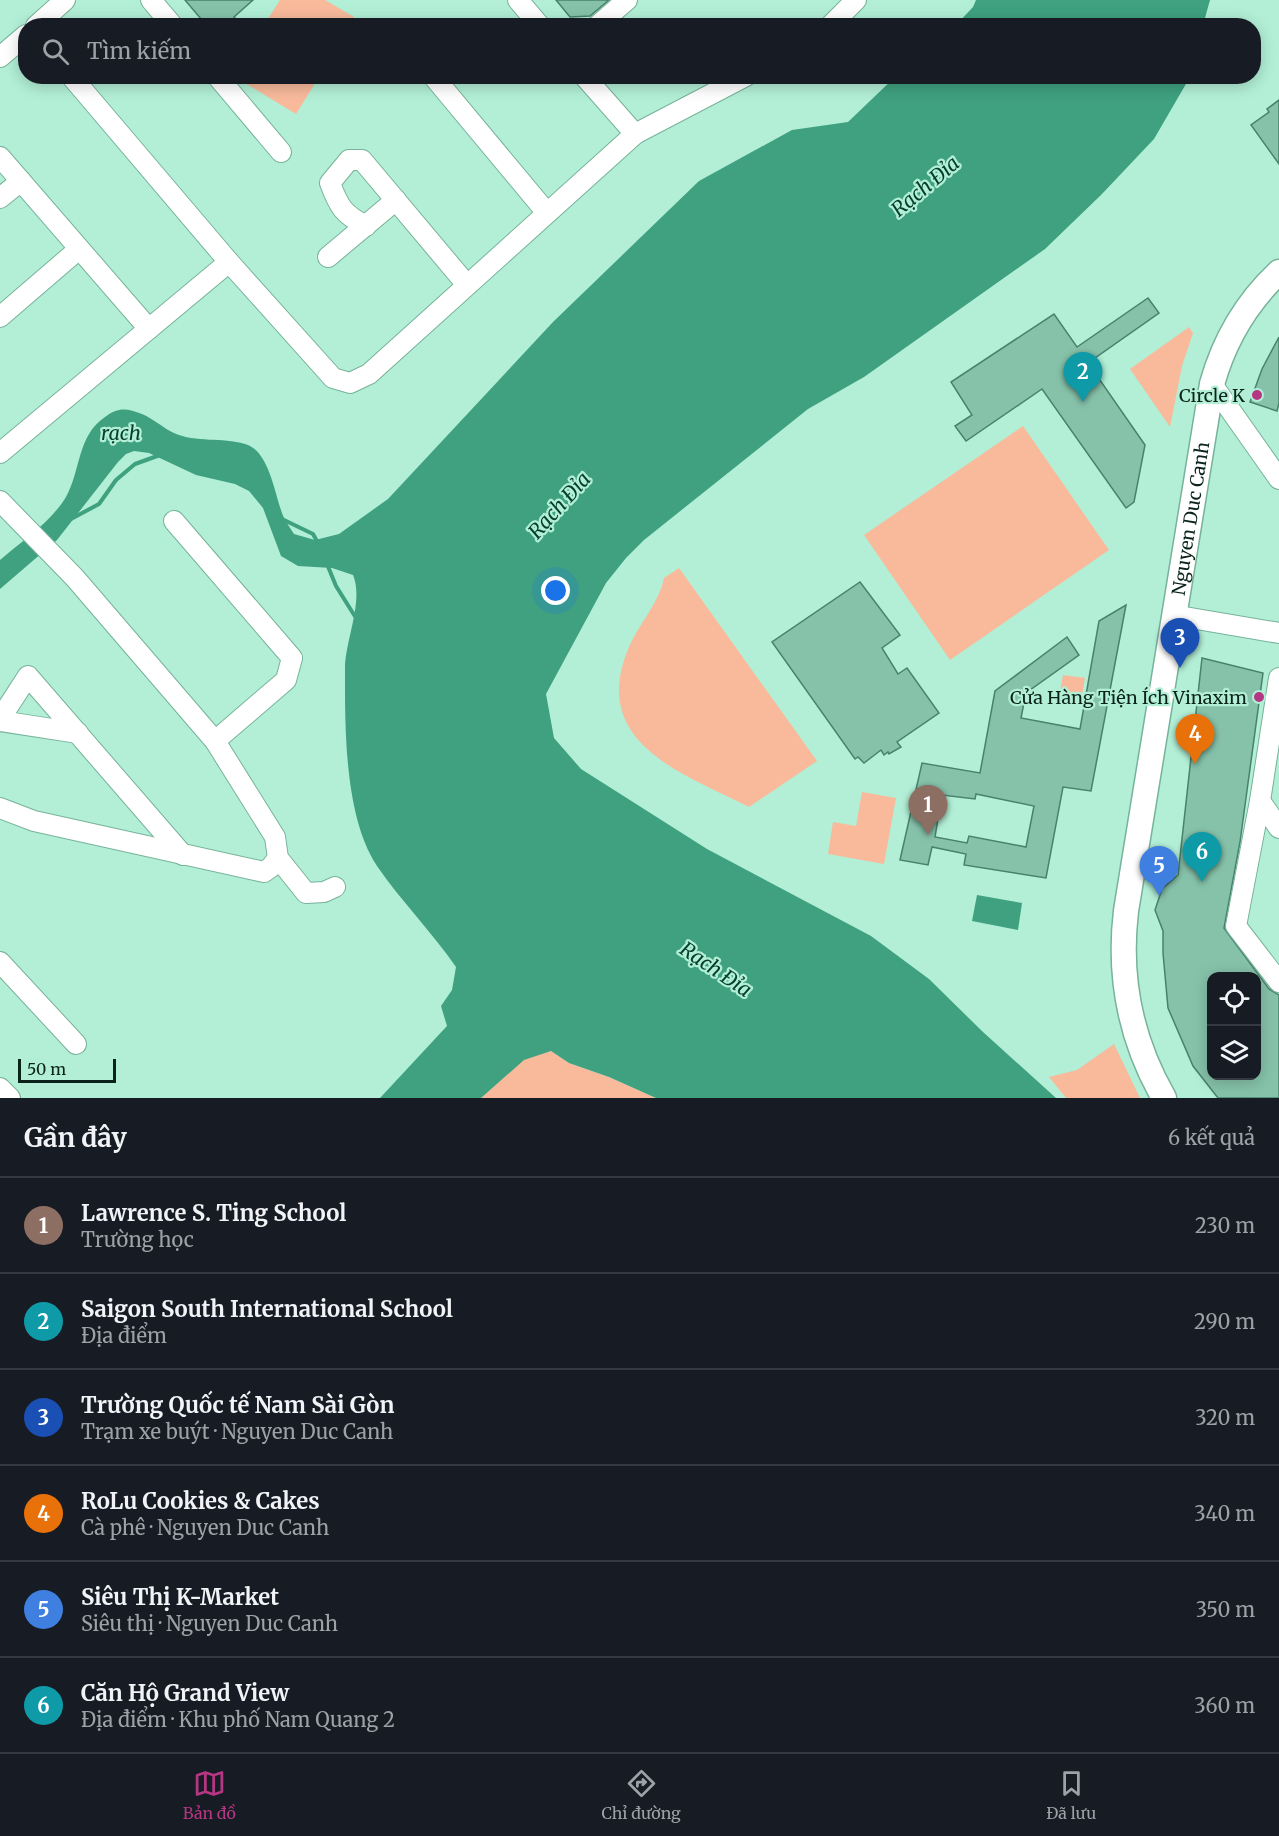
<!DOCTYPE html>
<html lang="vi">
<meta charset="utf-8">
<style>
body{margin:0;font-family:Merriweather,serif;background:#242831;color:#f1f3f6}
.controls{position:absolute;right:18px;bottom:18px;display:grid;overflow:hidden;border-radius:12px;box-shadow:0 3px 15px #0003}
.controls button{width:54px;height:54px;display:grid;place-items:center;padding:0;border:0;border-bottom:2px solid #363941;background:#171b24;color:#f1f3f6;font:30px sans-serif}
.scale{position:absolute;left:18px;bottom:15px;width:98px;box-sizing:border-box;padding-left:6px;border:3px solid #0b241b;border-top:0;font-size:16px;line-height:21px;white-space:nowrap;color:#0b241b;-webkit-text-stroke:4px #b2efd6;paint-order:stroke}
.you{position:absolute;left:556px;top:591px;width:21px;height:21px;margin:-15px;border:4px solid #fff;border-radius:50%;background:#1a73e8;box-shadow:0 0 0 9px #1a73e833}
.badge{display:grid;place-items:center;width:39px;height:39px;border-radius:50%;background:#b53683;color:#fff;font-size:20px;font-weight:700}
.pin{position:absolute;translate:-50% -50px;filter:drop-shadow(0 2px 3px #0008)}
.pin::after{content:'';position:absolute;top:32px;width:21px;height:18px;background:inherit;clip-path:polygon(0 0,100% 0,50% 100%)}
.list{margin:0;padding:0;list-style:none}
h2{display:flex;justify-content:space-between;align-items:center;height:78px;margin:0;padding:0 24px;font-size:26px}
h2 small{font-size:20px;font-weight:400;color:#9ea1a6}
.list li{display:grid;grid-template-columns:39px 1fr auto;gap:18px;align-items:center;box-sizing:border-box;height:96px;padding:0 24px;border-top:2px solid #363941}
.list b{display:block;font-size:22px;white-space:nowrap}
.list p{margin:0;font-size:20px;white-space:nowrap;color:#9ea1a6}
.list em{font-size:20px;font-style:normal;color:#9ea1a6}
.icon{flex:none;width:33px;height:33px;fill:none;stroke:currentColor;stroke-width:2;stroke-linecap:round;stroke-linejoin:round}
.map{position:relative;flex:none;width:1279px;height:1098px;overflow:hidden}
.search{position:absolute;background:#171b24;box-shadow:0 3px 15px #0003;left:18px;right:18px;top:18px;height:66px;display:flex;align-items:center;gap:15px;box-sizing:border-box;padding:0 21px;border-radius:24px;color:#9ea1a6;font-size:22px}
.sheet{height:654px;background:#171b24}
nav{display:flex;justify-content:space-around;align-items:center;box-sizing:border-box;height:84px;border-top:2px solid #363941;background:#171b24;font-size:16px;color:#9ea1a6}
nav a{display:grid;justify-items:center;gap:3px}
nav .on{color:#b53683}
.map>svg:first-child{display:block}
.green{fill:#f8ba9b}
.water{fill:#3fa180}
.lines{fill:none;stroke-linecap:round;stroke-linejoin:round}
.stream{stroke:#3fa180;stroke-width:4}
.building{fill:#86c2aa;stroke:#48826c;stroke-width:1.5;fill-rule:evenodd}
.minor-casing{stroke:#77b29a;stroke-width:22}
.major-casing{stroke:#77b29a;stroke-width:27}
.minor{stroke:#fff;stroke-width:20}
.major{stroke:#fff;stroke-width:24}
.poi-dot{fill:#b53683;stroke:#b2efd6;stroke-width:2}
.labels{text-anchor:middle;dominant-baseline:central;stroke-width:4.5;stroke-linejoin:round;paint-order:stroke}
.poi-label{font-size:18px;fill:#0b241b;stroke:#b2efd6;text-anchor:end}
.street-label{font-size:18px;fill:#0b241b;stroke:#b2efd6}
.water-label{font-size:20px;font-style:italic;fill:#043f2e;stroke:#b2efd6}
</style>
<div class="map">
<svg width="1279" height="1098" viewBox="0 0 1279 1098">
<rect width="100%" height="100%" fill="#b2efd6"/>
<g class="green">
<path d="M280,0H325L354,17L349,25H264Z"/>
<path d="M235,77H319L296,114Z"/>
<path d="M1189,327L1193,333L1182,366L1170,427L1130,369Z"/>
<path d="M1023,426L1109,550L950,660L864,535Z"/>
<path d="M679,568L817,761L749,807C682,773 588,743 629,647C639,624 659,603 664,578Z"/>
<path d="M1063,675L1085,678L1080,706L1058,702Z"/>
<path d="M862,792L896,798L884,864L828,854L833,822L856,826Z"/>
<path d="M1114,1044L1140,1098H1066L1049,1077L1077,1070Z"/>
<path d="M551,1051L569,1063L609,1077L656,1098H481L524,1059Z"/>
</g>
<g class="water">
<path d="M976,0H1210L1203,25H956L973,7Z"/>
<path d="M895,77H1190L1154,139L1101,195L1045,249L864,377L808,409L644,540L626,558L606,583L546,694L554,738L581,769L707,849L871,936L929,979L983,1032L1056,1098H656L609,1077L569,1063L551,1051L524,1060L481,1098H380L447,1026L441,1006L452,990L456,967C432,932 401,901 377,866C344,816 345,727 345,669C345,641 364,601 353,575L332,568L298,566L281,556L263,508L249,491L235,484L196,475L149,453L134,451L126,454L118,462L57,540L0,589V560C22,541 51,522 66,497C81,470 77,436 105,417C118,407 127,408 142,414C154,419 163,428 174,433C196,443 222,437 245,444C268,450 274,490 281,510C283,518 289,526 294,534L315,540L339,534L388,499L553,322L699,181L792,130L848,122Z"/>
<path d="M977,895L1022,903L1018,930L972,921Z"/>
</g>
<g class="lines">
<g class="stream">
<path d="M71,519L99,504L116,480L135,464L160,455"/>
<path d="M284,520L313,534L318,543"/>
<path d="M327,564L336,586L356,618"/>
</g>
</g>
<g class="building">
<path d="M185,0H253L234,17L237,20L230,26H207Z"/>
<path d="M556,0H609L590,16L570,17Z"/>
<path d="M1279,100V164L1251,125L1269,112L1267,109Z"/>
<path d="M1148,298L1159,313L1088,363L1145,445L1134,502L1126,508L1042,389L966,441L955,426L972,415L951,382L1054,314L1077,347Z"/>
<path d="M1279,337V403L1277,411L1250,402L1262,369Z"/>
<path d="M860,582L900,635L882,648L898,674L907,668L939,713L897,742L901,747L889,754L888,752L884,755L881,750L864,763L858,757L855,759L772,642Z"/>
<path d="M1126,605L1091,791L1063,787L1046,878L964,865L966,854L932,847L928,865L900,860L922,763L980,773L995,691L1067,637L1079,655L1026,693L1021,718L1080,729L1099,621ZM976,794L1034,806L1026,847L969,836L967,843L935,837L942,795L975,799Z"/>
<path d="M1202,658L1263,673L1240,842L1224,928L1269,989L1279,995V1098H1218L1193,1066L1168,1008L1163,953V931L1155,910L1162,889L1178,875ZM1212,976H1257V1076H1212Z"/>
</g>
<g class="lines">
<defs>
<g id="minor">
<path d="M151,0L173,26"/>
<path d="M518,0L540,26"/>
<path d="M36,26L65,0"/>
<path d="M597,26L627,0"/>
<path d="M830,26L856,0"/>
<path d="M0,57L26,35"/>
<path d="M71,76L229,262L333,378L350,383L369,374L635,134L746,76"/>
<path d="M217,76L281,152"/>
<path d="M433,76L547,213"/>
<path d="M584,76L635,134"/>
<path d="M0,157L149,329"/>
<path d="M0,198L21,181"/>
<path d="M366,226C343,214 339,207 330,183L349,160H362L467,285"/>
<path d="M328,257L396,200"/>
<path d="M0,317L79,249"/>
<path d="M1212,384L1279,479"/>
<path d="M0,453L229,262"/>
<path d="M0,501L75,578L215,741L275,837L278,858L306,893L324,892L335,887"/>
<path d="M174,521L292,658L286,680L215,741"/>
<path d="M1173,615L1279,633"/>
<path d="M1279,678L1260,801L1236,926L1279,982"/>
<path d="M0,719L28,676L183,855"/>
<path d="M0,721L78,733"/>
<path d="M1260,801L1279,828"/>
<path d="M0,808L34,821L264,872L271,867L278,858"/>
<path d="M0,962L76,1044"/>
<path d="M0,1088L10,1098"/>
</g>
<g id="major">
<path id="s1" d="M1164,1098C1130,1039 1118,978 1126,911L1212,384C1224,341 1246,303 1279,272"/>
</g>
</defs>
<use href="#minor" class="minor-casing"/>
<use href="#major" class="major-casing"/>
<use href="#minor" class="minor"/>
<use href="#major" class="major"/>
</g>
<g class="poi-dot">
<circle cx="1257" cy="395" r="6"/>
<circle cx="1259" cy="697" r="6"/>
</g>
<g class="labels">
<g class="poi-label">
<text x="1245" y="395">Circle K</text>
<text x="1247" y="697">Cửa Hàng Tiện Ích Vinaxim</text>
</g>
<g class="street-label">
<text stroke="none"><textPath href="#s1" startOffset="592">Nguyen Duc Canh</textPath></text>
</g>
<g class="water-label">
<text transform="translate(925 186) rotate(-40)">Rạch Đỉa</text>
<text x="121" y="432">rạch</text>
<text transform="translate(559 505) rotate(-48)">Rạch Đỉa</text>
<text transform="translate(716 969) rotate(34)">Rạch Đỉa</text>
</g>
</g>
</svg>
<div class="controls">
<button><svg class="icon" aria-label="locate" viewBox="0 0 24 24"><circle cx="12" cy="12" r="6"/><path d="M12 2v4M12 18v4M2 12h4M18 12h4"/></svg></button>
<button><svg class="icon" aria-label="layers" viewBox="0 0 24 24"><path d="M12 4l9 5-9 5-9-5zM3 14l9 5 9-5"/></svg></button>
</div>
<div class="scale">50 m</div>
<div class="you"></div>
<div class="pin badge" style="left:928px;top:835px;background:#8d6e63">1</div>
<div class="pin badge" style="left:1083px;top:402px;background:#0f9aa8">2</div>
<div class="pin badge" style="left:1180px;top:668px;background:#1a4fb4">3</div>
<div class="pin badge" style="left:1195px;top:764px;background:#e8710a">4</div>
<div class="pin badge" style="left:1159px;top:896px;background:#3f7fe0">5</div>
<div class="pin badge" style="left:1202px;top:882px;background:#0f9aa8">6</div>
<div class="search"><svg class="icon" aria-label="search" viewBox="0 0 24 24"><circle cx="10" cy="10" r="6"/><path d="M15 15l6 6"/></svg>Tìm kiếm</div>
</div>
<section class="sheet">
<h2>Gần đây<small>6 kết quả</small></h2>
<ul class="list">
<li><span class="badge" style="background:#8d6e63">1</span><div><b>Lawrence S. Ting School</b><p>Trường học</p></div><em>230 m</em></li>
<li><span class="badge" style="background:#0f9aa8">2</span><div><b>Saigon South International School</b><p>Địa điểm</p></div><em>290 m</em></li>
<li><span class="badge" style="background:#1a4fb4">3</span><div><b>Trường Quốc tế Nam Sài Gòn</b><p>Trạm xe buýt · Nguyen Duc Canh</p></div><em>320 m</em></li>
<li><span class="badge" style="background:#e8710a">4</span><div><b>RoLu Cookies &amp; Cakes</b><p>Cà phê · Nguyen Duc Canh</p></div><em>340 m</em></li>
<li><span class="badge" style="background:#3f7fe0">5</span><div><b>Siêu Thị K-Market</b><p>Siêu thị · Nguyen Duc Canh</p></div><em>350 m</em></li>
<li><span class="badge" style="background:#0f9aa8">6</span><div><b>Căn Hộ Grand View</b><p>Địa điểm · Khu phố Nam Quang 2</p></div><em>360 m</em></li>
</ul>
</section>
<nav>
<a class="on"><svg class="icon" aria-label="map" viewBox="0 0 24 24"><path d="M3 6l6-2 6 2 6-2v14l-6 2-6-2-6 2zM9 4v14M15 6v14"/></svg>Bản đồ</a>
<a><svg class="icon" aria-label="directions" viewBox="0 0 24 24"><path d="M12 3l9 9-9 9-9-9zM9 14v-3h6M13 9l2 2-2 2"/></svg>Chỉ đường</a>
<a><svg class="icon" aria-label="saved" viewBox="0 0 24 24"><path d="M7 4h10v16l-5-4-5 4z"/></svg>Đã lưu</a>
</nav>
